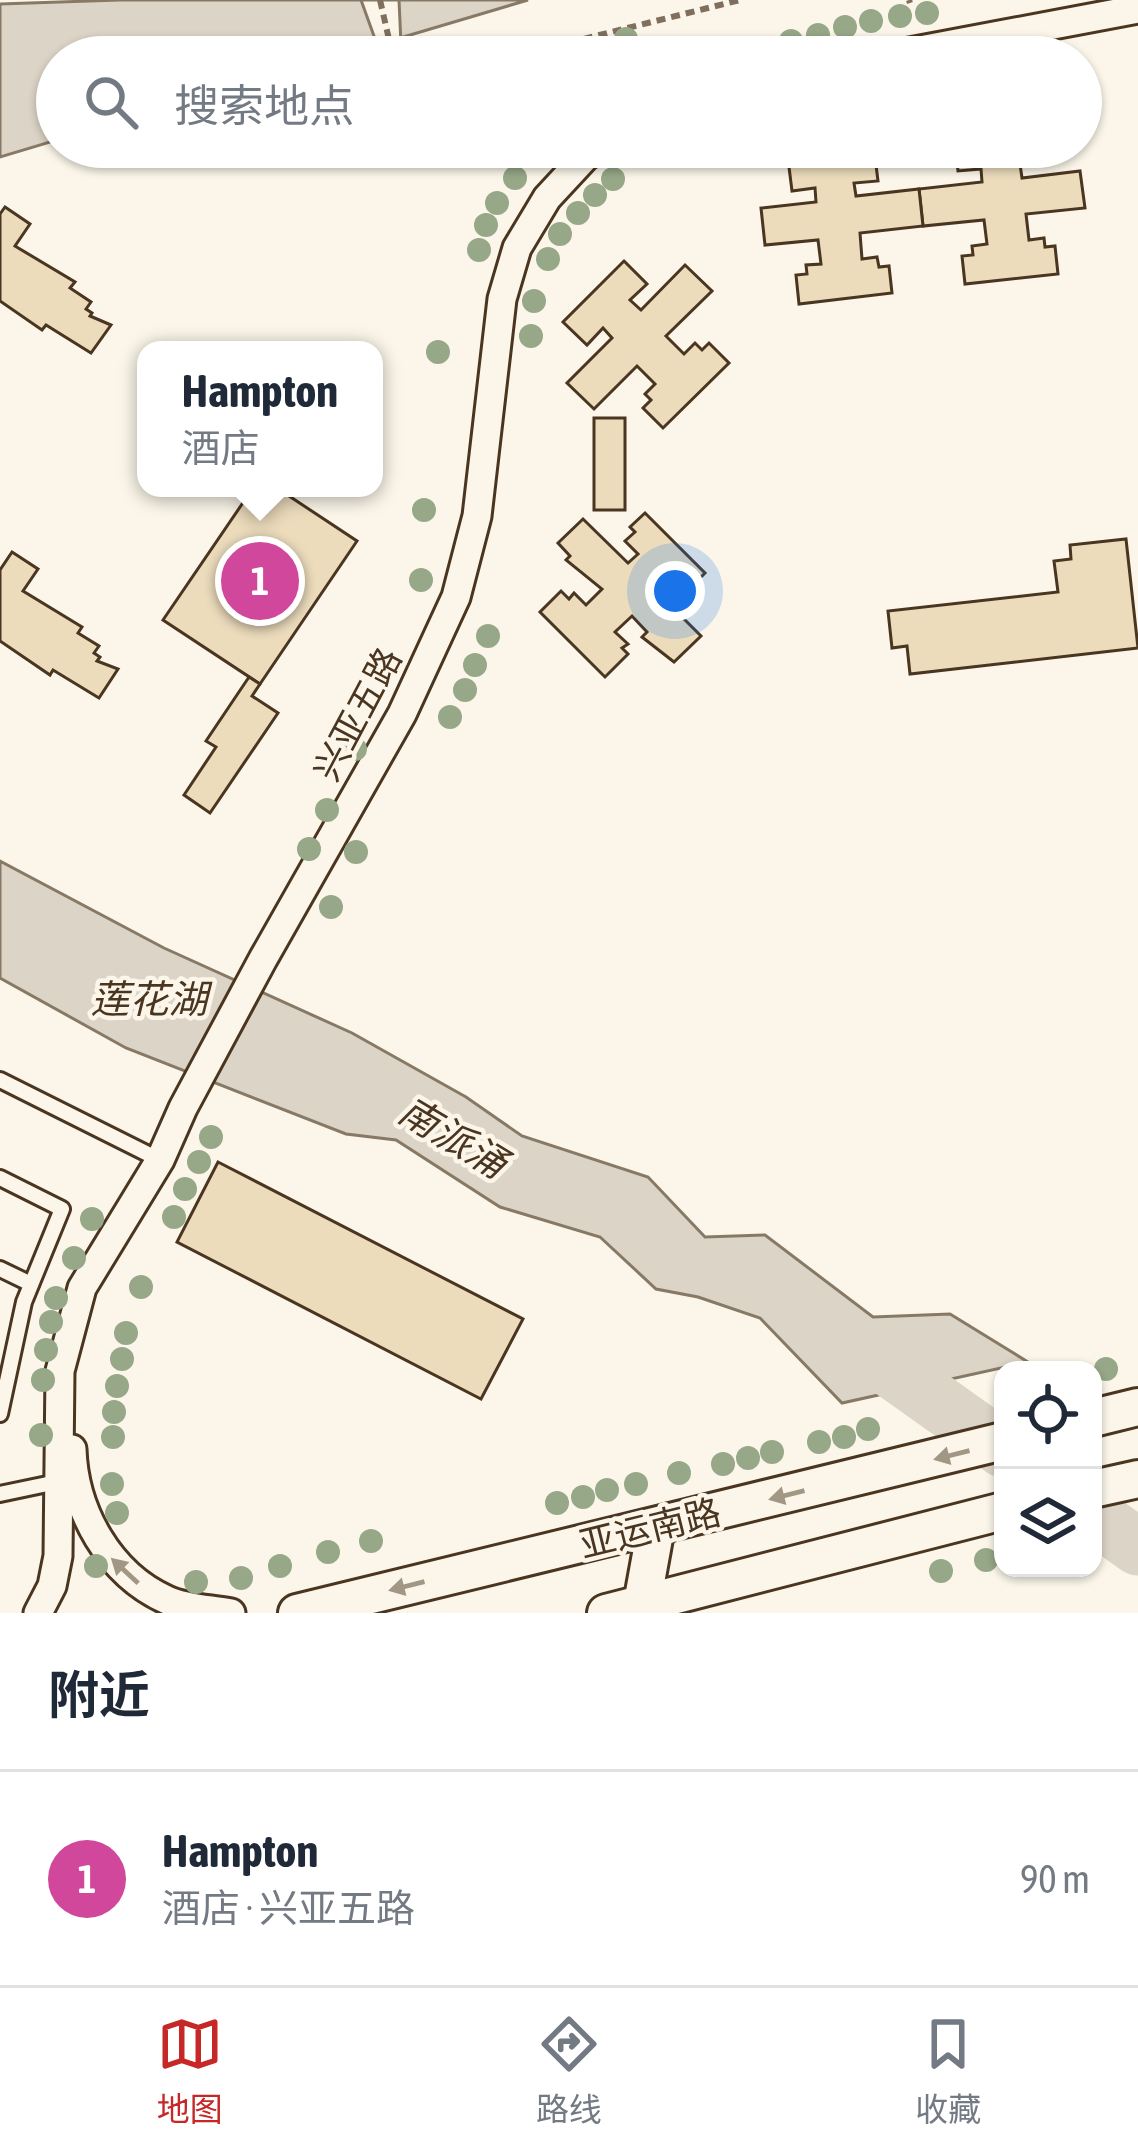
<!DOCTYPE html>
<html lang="zh">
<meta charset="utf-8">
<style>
body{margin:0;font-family:"Asap Condensed","Noto Sans SC",sans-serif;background:#f2f2f3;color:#1f2937}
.controls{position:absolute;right:36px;bottom:36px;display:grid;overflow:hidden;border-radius:24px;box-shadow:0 3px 9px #0004}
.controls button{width:108px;height:108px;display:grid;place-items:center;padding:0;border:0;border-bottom:3px solid #e0e1e3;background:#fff;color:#1f2937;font:60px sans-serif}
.you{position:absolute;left:675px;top:591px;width:42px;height:42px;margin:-30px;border:9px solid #fff;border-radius:50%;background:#1a73e8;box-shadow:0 0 0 18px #1a73e833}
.badge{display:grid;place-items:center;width:78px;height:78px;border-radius:50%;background:#c62828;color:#fff;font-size:39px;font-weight:700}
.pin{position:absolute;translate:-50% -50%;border:6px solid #fff;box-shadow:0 3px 12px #0006}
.popup{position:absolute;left:137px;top:341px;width:246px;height:156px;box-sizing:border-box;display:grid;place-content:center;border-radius:24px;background:#fff;filter:drop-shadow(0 3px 9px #0005);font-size:39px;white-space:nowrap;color:#747a83}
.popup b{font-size:45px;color:#1f2937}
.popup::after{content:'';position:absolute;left:50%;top:100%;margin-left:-24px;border:24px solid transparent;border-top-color:#fff}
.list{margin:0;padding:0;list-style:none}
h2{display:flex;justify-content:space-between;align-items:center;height:156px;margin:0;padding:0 48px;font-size:51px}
h2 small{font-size:39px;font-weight:400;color:#747a83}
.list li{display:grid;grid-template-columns:78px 1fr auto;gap:36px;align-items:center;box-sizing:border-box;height:216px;padding:0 48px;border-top:3px solid #e0e1e3}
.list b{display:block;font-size:45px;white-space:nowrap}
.list p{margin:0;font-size:39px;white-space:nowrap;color:#747a83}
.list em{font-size:39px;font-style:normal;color:#747a83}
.icon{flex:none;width:66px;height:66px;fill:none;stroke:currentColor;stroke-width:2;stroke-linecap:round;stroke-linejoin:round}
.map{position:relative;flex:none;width:1138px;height:1613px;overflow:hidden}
.search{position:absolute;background:#fff;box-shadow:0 3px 9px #0004;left:36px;right:36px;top:36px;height:132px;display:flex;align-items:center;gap:30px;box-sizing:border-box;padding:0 42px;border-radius:66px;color:#747a83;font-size:45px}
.sheet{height:372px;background:#fff}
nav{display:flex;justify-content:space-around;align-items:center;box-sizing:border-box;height:168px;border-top:3px solid #e0e1e3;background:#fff;font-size:33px;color:#747a83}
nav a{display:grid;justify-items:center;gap:6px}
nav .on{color:#c62828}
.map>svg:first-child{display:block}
.water{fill:#dcd4c6;stroke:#887966;stroke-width:3}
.pier{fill:#fbf6e9;stroke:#887966;stroke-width:3}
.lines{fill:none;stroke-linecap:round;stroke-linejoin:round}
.river{stroke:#dcd4c6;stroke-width:57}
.building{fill:#ecdcbc;stroke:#4a3520;stroke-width:3}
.service-casing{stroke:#4a3520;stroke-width:20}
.minor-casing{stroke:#4a3520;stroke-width:33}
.tertiary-casing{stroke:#4a3520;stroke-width:42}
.path{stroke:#7f6f5c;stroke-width:6;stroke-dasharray:9 6;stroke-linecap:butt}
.service{stroke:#fbf6e9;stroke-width:14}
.minor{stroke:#fbf6e9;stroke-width:27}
.tertiary{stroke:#fbf6e9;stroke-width:36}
.tree{fill:#96a887}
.oneway{fill:#a29684}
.labels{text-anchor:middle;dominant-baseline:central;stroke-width:9;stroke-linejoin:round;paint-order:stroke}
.street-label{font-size:36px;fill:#4a3520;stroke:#fbf6e9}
.water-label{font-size:39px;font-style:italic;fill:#4a3520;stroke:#fbf6e9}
</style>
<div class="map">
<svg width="1138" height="1613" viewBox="0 0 1138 1613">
<rect width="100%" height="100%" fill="#fbf6e9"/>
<g class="water">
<path d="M119,0H528L336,57H57V140L0,157V4Z"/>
<path d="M0,861L164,948L352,1033L466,1097L522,1136L648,1177L705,1237L765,1235L873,1317L950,1314L1028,1362L842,1403L760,1318L698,1297L656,1289L600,1237L500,1207L396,1140L346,1134L126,1048L0,978Z"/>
</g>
<path class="pier" d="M361,0H399L401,44L379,50Z"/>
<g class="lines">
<g class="river">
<path d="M851,1341L1003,1449"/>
<path d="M1093,1515L1138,1547"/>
</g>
</g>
<g class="building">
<path d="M955,147H1042L1044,161L1020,164L1022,178L1080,171L1085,208L1026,214L1029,240L1044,238L1045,247L1055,246L1058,274L965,284L962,256L973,255L972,246L987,244L984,220L923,226L919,189L982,182L981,169L958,171Z"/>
<path d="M874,149L878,181L854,183L856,196L919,189L923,226L860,233L862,259L877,257L879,267L889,266L892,293L799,304L796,275L807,274L806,265L821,264L818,240L765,245L761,208L816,202L815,188L792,191L788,159Z"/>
<path d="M5,207L30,224L15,246L75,282L70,288L91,302L86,309L92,313L90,316L111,325L91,353L46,325L42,330L0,301V214Z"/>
<path d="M624,261L647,284L630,300L641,310L685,265L712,291L666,336L684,354L695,343L702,350L709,343L729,363L663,428L643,408L651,400L645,394L655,384L637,366L594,409L567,383L612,338L603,328L587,345L563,322Z"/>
<rect x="594" y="418" width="31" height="92"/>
<path d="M253,488H277L357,541L260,684L163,620Z"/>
<path d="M645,513L705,573L691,587L686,583L676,592L665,581L656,591L701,636L674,662L642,637L647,632L632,616L615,632L628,644L622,648L628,654L605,677L540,612L561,591L569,599L574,593L586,605L602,589L566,560L570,556L558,543L583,519L628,563L638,554L625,541L635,532L630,527Z"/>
<path d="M1126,539L1138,648L910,674L907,646L892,648L888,611L1058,592L1054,561L1071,559L1070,545Z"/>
<path d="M12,552L38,569L23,591L82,627L78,633L99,646L94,653L100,657L97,661L118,669L99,698L53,670L50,675L0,641V570Z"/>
<path d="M249,677L260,684L252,696L278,713L210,813L184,795L216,747L206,741Z"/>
<path d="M218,1162L523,1319L481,1399L177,1242Z"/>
</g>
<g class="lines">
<defs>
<g id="service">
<path d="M0,1080L160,1160"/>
<path d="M0,1178L62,1209L24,1302L0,1414"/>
<path d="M0,1269L31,1284"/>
<path d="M0,1494L57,1482"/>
</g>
<g id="minor">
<path d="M883,57L1138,9"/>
<path d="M72,1449C74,1511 109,1574 167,1600C186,1609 211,1609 231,1613"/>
<path d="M38,1613L52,1586L58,1556L60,1371L82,1288L160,1160L183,1108L263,959L402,714L456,597L477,516L502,299L517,248L547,198L586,156L600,147"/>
</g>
<g id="tertiary">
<path d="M1093,1418L1138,1407"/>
<path d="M1093,1489L1138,1479"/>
<path d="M642,1604L656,1527"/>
<path d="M297,1613L1003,1441"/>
<path d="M606,1613L1003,1511"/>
</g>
</defs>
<use href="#service" class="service-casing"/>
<use href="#minor" class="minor-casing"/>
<use href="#tertiary" class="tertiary-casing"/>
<g class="path">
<path d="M380,0L393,57"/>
<path d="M909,0L910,3"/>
<path d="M511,57L740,0"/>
</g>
<use href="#service" class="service"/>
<use href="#minor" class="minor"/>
<use href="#tertiary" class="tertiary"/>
</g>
<g class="tree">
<circle cx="927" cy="13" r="12"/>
<circle cx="900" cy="16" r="12"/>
<circle cx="871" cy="21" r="12"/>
<circle cx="845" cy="27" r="12"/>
<circle cx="818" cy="35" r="12"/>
<circle cx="626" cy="39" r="12"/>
<circle cx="791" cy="41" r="12"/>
<circle cx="515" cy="178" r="12"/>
<circle cx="613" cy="179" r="12"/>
<circle cx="595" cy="195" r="12"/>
<circle cx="497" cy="203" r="12"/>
<circle cx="578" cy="213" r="12"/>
<circle cx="486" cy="225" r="12"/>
<circle cx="560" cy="234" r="12"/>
<circle cx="479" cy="250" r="12"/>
<circle cx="548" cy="259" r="12"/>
<circle cx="534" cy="301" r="12"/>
<circle cx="531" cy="336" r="12"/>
<circle cx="438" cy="352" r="12"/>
<circle cx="424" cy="510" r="12"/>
<circle cx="421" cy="580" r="12"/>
<circle cx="488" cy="636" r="12"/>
<circle cx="475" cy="665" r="12"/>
<circle cx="465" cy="690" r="12"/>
<circle cx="450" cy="717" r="12"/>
<circle cx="355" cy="749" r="12"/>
<circle cx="327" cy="810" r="12"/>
<circle cx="309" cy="849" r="12"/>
<circle cx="356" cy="852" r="12"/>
<circle cx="331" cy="907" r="12"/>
<circle cx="211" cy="1137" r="12"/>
<circle cx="199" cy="1162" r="12"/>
<circle cx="185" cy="1189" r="12"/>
<circle cx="174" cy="1217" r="12"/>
<circle cx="92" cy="1219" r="12"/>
<circle cx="74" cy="1258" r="12"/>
<circle cx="141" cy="1287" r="12"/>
<circle cx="56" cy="1298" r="12"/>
<circle cx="51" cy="1322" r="12"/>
<circle cx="126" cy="1333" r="12"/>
<circle cx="46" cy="1350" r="12"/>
<circle cx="122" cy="1359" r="12"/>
<circle cx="1106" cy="1369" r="12"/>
<circle cx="43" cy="1380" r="12"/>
<circle cx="117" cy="1386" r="12"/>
<circle cx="114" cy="1412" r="12"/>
<circle cx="868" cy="1429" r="12"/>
<circle cx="41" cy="1435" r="12"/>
<circle cx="113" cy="1437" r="12"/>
<circle cx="844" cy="1437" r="12"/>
<circle cx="819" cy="1442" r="12"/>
<circle cx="772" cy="1452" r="12"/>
<circle cx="748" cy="1458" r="12"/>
<circle cx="723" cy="1464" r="12"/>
<circle cx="679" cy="1473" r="12"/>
<circle cx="112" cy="1484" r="12"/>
<circle cx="636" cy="1484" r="12"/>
<circle cx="607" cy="1490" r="12"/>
<circle cx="583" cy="1497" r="12"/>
<circle cx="557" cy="1503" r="12"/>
<circle cx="117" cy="1513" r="12"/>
<circle cx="371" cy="1541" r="12"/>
<circle cx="328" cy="1552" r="12"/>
<circle cx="986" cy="1560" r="12"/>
<circle cx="96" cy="1566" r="12"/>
<circle cx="280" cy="1566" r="12"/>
<circle cx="941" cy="1571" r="12"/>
<circle cx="241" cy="1578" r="12"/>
<circle cx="196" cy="1582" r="12"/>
</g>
<defs><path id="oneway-solid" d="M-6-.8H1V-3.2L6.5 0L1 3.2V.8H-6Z" transform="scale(3)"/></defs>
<g class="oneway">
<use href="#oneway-solid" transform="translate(952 1455) rotate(166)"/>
<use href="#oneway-solid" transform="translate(787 1495) rotate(166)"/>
<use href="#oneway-solid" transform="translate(125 1571) rotate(-137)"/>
<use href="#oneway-solid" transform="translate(407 1586) rotate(166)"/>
</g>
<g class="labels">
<g class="street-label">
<text transform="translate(357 714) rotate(-62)">兴亚五路</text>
<text transform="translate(650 1528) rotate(-14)">亚运南路</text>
</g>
<g class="water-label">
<text x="149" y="999">莲花湖</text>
<text transform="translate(453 1137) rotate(31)">南派涌</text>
</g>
</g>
</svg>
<div class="controls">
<button><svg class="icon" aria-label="locate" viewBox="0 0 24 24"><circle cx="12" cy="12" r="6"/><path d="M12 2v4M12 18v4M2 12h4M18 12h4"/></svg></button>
<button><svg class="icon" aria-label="layers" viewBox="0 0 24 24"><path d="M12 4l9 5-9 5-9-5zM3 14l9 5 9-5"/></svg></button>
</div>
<div class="you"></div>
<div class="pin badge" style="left:260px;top:581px;background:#d1479c">1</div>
<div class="popup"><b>Hampton</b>酒店</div>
<div class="search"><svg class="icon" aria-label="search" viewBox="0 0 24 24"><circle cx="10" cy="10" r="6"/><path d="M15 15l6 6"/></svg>搜索地点</div>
</div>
<section class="sheet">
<h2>附近<small></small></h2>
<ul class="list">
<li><span class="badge" style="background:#d1479c">1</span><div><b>Hampton</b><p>酒店 · 兴亚五路</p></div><em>90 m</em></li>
</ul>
</section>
<nav>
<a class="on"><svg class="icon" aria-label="map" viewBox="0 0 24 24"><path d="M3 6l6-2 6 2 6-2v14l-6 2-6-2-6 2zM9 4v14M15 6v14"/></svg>地图</a>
<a><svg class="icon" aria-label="directions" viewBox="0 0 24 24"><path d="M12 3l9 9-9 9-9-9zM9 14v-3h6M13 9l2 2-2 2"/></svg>路线</a>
<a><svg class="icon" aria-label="saved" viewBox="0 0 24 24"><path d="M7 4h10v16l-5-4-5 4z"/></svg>收藏</a>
</nav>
